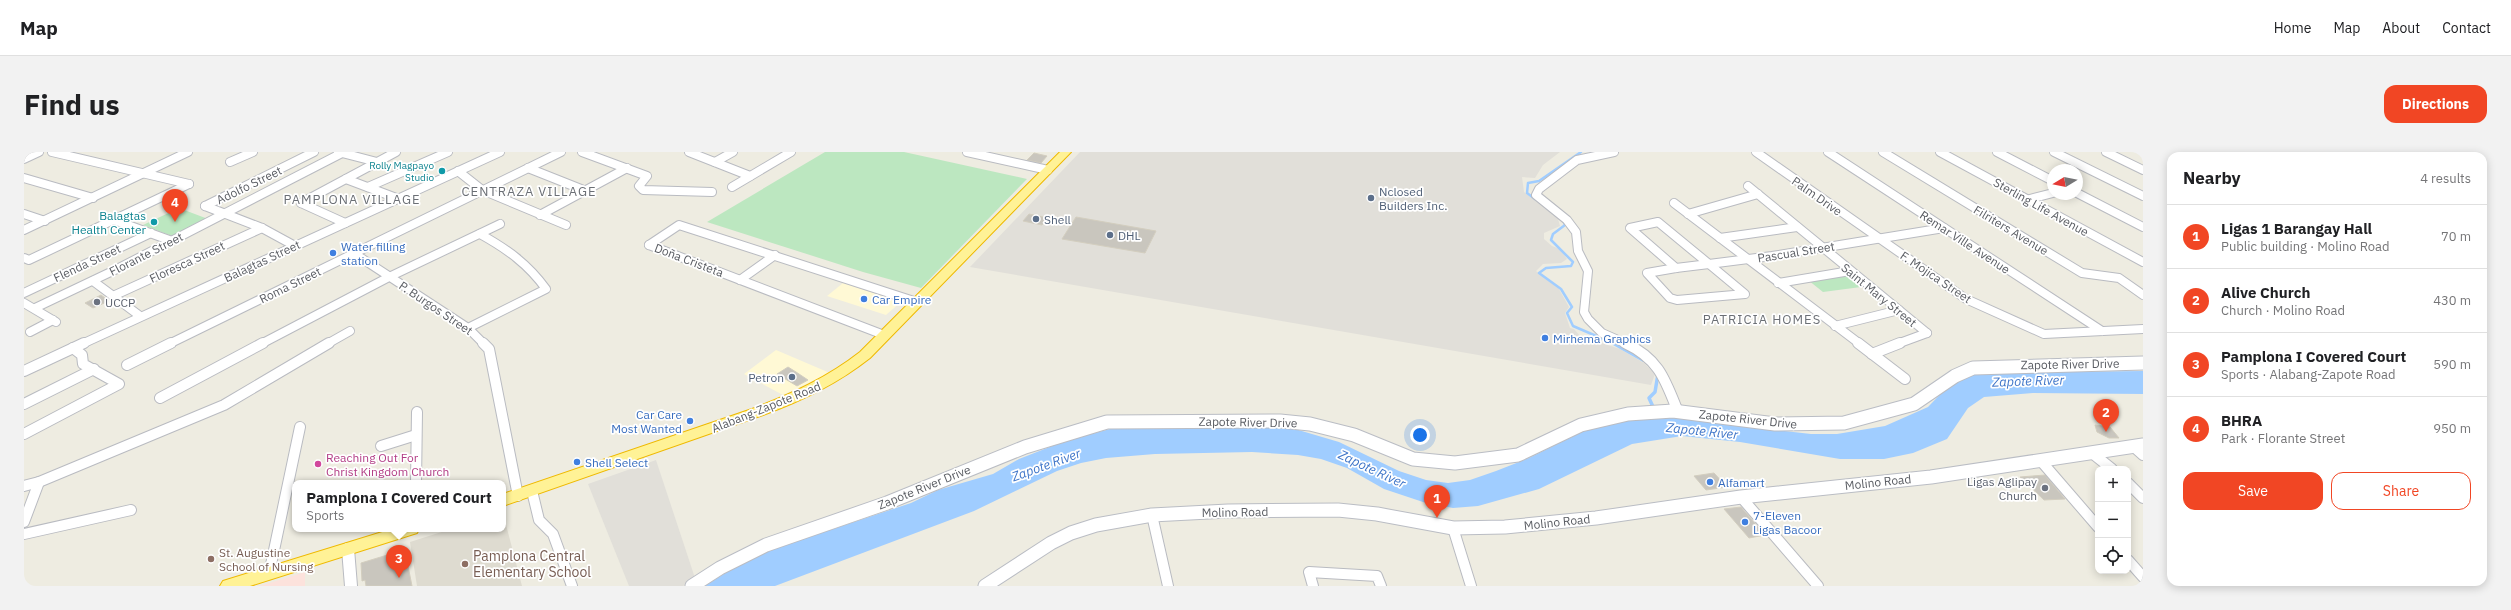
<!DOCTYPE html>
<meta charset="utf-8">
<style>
body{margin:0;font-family:"IBM Plex Sans",sans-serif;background:#f2f2f2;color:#202124}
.controls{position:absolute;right:12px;bottom:12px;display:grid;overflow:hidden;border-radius:8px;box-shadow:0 2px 10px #0003}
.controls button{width:36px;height:36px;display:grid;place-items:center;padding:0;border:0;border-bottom:1px solid #e0e0e0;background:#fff;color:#202124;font:20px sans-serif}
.compass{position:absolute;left:2023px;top:12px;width:36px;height:36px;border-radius:50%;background:#fff;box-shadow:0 2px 10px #0003;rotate:260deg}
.you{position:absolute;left:1396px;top:283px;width:14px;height:14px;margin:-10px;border:3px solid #fff;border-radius:50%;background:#1a73e8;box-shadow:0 0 0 6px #1a73e833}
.badge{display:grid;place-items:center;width:26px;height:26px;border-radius:50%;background:#f14624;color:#fff;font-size:13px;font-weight:700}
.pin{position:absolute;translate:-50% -33px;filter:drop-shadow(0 1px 2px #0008)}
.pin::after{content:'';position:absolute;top:21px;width:14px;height:12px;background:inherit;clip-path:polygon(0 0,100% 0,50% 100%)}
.popup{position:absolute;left:268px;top:328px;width:214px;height:52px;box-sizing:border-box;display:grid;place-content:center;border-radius:8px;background:#fff;filter:drop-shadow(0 1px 3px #0005);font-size:13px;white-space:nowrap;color:#757577}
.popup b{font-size:15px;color:#202124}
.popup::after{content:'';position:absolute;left:50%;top:100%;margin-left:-8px;border:8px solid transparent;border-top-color:#fff}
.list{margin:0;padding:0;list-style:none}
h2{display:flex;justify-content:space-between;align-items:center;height:52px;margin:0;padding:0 16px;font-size:17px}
h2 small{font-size:13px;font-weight:400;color:#757577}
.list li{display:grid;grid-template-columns:26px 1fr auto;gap:12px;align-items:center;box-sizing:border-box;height:64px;padding:0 16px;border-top:1px solid #e0e0e0}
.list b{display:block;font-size:15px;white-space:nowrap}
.list p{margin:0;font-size:13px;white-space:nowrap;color:#757577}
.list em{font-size:13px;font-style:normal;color:#757577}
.actions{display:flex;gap:8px;padding:12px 16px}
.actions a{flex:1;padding:9px 0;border:1px solid #f14624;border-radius:12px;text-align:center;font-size:14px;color:#f14624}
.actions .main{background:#f14624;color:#fff}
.icon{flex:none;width:22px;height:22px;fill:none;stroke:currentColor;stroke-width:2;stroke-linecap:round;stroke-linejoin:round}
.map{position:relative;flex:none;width:2119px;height:434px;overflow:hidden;border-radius:12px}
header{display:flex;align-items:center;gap:24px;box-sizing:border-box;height:56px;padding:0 20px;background:#fff;border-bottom:1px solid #e0e0e0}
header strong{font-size:19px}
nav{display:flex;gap:22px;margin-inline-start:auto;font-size:14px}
.intro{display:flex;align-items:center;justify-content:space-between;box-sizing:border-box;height:96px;padding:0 24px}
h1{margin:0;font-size:28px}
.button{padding:10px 18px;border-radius:12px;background:#f14624;color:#fff;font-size:14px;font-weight:700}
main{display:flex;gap:24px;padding:0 24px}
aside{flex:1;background:#fff;border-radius:12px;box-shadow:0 2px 10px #0003}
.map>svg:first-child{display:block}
.commercial{fill:#fff9d5}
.industrial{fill:#e1dfd9}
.education{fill:#dedbd0}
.medical{fill:#fce2dc}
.green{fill:#bce7c0}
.water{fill:#a0cdff}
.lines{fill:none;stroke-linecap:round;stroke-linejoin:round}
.stream-far1{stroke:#a0cdff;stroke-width:2.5}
.stream{stroke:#a0cdff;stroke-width:3.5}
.building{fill:#c9c6be;stroke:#d3cebf}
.minor-far1-casing{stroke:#b9bbc1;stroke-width:10}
.minor-casing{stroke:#b9bbc1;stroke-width:12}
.tertiary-casing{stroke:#b9bbc1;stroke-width:14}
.secondary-casing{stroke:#babdc4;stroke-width:15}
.trunk-casing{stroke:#efb900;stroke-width:2}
.minor-far1{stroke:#fff;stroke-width:8}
.minor{stroke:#fff;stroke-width:10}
.tertiary{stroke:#fff;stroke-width:12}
.secondary{stroke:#fff;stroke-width:13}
.trunk{fill:#fff296;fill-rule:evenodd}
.culture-dot{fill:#0f9aa8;stroke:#fff;stroke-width:1.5}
.service-dot{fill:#5c6f8a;stroke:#fff;stroke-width:1.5}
.shop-dot{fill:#3f7fe0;stroke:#fff;stroke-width:1.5}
.worship-dot{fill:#6b7280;stroke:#fff;stroke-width:1.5}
.hotel-dot{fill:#d1479c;stroke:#fff;stroke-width:1.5}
.education-dot{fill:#8d6e63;stroke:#fff;stroke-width:1.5}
.labels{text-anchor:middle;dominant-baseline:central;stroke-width:3.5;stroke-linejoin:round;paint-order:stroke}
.far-culture-label{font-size:10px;fill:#0d838f;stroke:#fff;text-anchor:end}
.street-label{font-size:12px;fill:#5a5d63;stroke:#fff}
.service-label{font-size:12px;fill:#4e5e75;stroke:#fff;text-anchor:start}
.culture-label{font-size:12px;fill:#0d838f;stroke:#fff;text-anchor:end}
.shop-label{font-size:12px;fill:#366cbe;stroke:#fff;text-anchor:start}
.worship-label{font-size:12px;fill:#5b616d;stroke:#fff;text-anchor:start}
.hotel-label{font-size:12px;fill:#b23c85;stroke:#fff;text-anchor:start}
.education-label{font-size:12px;fill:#785e54;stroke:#fff;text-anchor:start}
.neighbourhood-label{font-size:13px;letter-spacing:1px;fill:#6b6f75;stroke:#fff}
.water-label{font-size:13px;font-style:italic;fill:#3d74c8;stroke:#fff}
.near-education-label{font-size:14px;fill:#785e54;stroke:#fff;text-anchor:start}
</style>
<header>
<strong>Map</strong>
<nav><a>Home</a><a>Map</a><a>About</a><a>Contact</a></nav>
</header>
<div class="intro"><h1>Find us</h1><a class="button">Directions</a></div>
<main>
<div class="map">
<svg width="2119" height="434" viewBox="0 0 2119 434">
<rect width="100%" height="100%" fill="#eeece1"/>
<g class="commercial">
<path d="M819,131L877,150L862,163L803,144Z"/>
<path d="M752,198L806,221L759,243L720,222Z"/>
</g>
<g class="industrial">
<path d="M1056,0H1536L1519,13L1511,26L1498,25L1500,40L1534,67L1536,74L1520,81V87L1528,94L1536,97L1543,107L1537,111L1519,112L1512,119L1535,137L1545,155L1541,161L1546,176L1550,177L1556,184L1596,197L1620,211L1631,222L1627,233L946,115Z"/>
<path d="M632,308L671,426L659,434H605L564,332Z"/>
</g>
<path class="education" d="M479,361L498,434H393L386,390L427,377H479Z"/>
<path class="medical" d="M281,420V434H236Z"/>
<g class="green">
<path d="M801,0H880L1003,27L897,136L839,120L683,70Z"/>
<path d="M155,56L184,67L148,84L119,73Z"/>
<path d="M1820,122L1837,135L1799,140L1784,128Z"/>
</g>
<path class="water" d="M2119,219V242L2009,241L1960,245L1944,256L1923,287L1889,301L1860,307H1816L1716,290L1658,284L1608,292L1515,337L1454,354L1429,356L1402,351L1360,337L1323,316L1297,307L1274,303L1228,300L1131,302L1082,306L1057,311L1033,319L950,359L751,434H681L722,408L758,394L887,351L914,338L969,322L995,307L1041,289L1086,277L1231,275L1271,277L1315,290L1375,319L1402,328L1424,331L1446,328L1472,319L1505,306L1562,278L1623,263L1787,282H1813L1861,274L1904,255L1930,228L1952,221Z"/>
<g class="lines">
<g class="stream-far1">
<path d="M1511,47L1503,41L1504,31L1515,29L1557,0"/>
<path d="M1539,68L1541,73L1529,82L1527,88L1549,110L1547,114L1522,116L1515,121L1537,137L1548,155L1543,161L1549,174L1591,192"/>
</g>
<g class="stream">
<path d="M1589,191L1619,208"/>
<path d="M1630,257L1625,246L1631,240L1634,222"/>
</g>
</g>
<g class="building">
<path d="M1010,1L1023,4L1017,11L1003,8Z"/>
<path d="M1005,62L1024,66L1018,73L999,69Z"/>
<path d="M1052,65L1132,79L1121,101L1038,87Z"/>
<path d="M77,143L85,149L69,156L61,151Z"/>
<path d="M764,215L772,220L784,228L773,234L753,222Z"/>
<path d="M2071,273L2086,275L2095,286H2085L2073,280Z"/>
<path d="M1690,321L1703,335L1682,338L1670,324Z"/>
<path d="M2021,323L2041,347L2020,348L1996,325Z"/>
<path d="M1717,355L1741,383L1725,386L1700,357Z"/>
<path d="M383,397L384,414L388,434H342L341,428L338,429L337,411Z"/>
</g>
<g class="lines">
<defs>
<g id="minor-far1">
<path d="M28,0L165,32"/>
<path d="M314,0L353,10"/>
<path d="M558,0L623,24L615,34L619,38L688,40"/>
<path d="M665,0L726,24"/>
<path d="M943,0L1024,18"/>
<path d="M1590,0L1553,8L1515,37L1512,43L1543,68L1552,80L1554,99L1564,119L1560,160L1564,167L1578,181L1603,192"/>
<path d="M1732,0L1942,147L2020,182L2119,177"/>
<path d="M1804,0L2078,179"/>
<path d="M1859,0L2058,121L2095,126L2119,143"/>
<path d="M1916,0L2119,110"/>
<path d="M1973,0L2029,29"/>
<path d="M2030,0L2119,44"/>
<path d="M2082,0L2119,18"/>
<path d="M0,7L15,0"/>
<path d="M206,10L229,0"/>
<path d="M691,10L709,0"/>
<path d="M504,16L562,39"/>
<path d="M434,19L458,38L542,73"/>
<path d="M0,26L69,46"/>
<path d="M322,27L375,47"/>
<path d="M1724,34L1903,181"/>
<path d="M344,35L424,0"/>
<path d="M708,35L767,0"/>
<path d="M2053,41L2119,75"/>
<path d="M2002,48L2029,41"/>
<path d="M277,51L372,0"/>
<path d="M277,51L321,71"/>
<path d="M1650,51L1836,192"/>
<path d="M181,54L290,0"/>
<path d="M181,54L238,76L271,94"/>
<path d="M0,62L21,69"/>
<path d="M1664,62L1734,42"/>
<path d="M516,63L603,16"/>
<path d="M90,68L148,89"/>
<path d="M0,78L164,0"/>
<path d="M1696,86L1773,75"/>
<path d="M625,93L655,73L893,150"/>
<path d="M625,93L860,183"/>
<path d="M331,102L444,176L460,192"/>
<path d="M0,106L5,108L165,32"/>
<path d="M1685,112L1748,104L1920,76"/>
<path d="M1652,116L1623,121L1646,146L1653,148L1721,142L1685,112"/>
<path d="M1652,116L1606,76L1634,70L1685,112"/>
<path d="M1652,116L1685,112"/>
<path d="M716,128L751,103"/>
<path d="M69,129L116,164"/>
<path d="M1754,131L1826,119"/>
<path d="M0,141L127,81"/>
<path d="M89,144L238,76"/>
<path d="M0,151L32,170"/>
<path d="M11,156L93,117L318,1"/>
<path d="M1811,174L1875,158"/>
<path d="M444,176L522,137C504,112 483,97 456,82"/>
<path d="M6,180L29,168"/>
<path d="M58,192L476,0"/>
<path d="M145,192L537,0"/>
<path d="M237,192L365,125L476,72"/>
<path d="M303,192L326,179"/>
<path d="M1873,192L1903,181"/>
</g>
<g id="minor">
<path d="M459,191L465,197L494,344"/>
<path d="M1601,191C1635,207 1641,227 1654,260"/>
<path d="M1834,191L1881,227"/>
<path d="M1848,202L1876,191"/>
<path d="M103,213L147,191"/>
<path d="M0,219L60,191"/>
<path d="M136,246L239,191"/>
<path d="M0,252L70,217"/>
<path d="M0,282L95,232L59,212L58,203L49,196"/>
<path d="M357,294L392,283"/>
<path d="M2109,294L2119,303"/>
<path d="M2068,301L2088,317"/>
<path d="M2017,309L2074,375"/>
<path d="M392,331L393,260"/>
<path d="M2104,331L2119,346"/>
<path d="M0,334L15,330L200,253L305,191"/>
<path d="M508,339L515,368L529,382L548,434"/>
<path d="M1717,345L1794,434"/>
<path d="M1128,363L1144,434"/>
<path d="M0,370L15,330"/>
<path d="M1429,376L1447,434"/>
<path d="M0,382L107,358"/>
<path d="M2104,408L2119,425"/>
<path d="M245,422L276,275"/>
<path d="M1289,434L1285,420L1353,424L1357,434"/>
</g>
<path id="tertiary" d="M324,397L327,434"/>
<g id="secondary">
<path d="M668,434L696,416L742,393L863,351L1001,295L1083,270L1256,269L1286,272L1330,283L1389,307L1431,311L1494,303L1557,273L1604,262L1649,259L1751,272L1820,271L1890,252L1931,224L1949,216L2119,211"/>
<path d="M961,434L1027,391L1047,381L1072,373L1128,363L1204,359L1314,358L1353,362L1429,376L1481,375L1572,366L1717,345L1907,325L2119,293"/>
</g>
<g id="trunk">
<path d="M1036,0H1047L846,206C813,232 778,249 739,263L479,354V342L728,257C767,242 803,226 836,200Z"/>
<path d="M368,377H395L393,381L226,434H196L199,429Z"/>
</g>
</defs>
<use href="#minor-far1" class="minor-far1-casing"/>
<use href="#minor" class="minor-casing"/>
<use href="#tertiary" class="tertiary-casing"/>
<use href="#secondary" class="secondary-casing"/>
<use href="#trunk" class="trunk-casing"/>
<use href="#minor-far1" class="minor-far1"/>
<use href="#minor" class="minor"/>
<use href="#tertiary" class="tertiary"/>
<use href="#secondary" class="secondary"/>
<use href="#trunk" class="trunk"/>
</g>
<g class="culture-dot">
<circle cx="418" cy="19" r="4"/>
<circle cx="130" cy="70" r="4"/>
</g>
<g class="service-dot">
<circle cx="1347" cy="46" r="4"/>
<circle cx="1012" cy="67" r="4"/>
<circle cx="1086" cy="83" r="4"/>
<circle cx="768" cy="225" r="4"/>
</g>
<g class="shop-dot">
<circle cx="309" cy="101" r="4"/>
<circle cx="840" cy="147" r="4"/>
<circle cx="1521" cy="186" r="4"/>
<circle cx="666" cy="269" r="4"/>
<circle cx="553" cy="310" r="4"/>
<circle cx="1686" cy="330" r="4"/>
<circle cx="1721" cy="370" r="4"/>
</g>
<g class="worship-dot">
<circle cx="73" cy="150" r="4"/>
<circle cx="2021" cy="336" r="4"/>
</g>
<circle class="hotel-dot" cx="294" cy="312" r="4"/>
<g class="education-dot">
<circle cx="187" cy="407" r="4"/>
<circle cx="441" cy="412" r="4"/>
</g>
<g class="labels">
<g class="far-culture-label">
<text x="410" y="13">Rolly Magpayo<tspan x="410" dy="12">Studio</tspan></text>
</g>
<g class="street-label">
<text transform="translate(225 33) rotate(-26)">Adolfo Street</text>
<text transform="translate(1793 44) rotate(35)">Palm Drive</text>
<text transform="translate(2017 55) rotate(29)">Sterling Life Avenue</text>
<text transform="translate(1987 78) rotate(31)">Filriters Avenue</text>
<text transform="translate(1941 90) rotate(33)">Remar Ville Avenue</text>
<text transform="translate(1772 100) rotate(-9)">Pascual Street</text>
<text transform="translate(122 102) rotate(-27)">Florante Street</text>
<text transform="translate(665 108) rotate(21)">Doña Cristeta</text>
<text transform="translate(238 109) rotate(-25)">Balagtas Street</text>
<text transform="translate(163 110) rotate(-25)">Floresca Street</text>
<text transform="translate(63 111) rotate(-25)">Flenda Street</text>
<text transform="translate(1912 125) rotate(34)">F. Mojica Street</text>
<text transform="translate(266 133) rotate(-26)">Roma Street</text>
<text transform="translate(1855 143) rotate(39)">Saint Mary Street</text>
<text transform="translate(412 156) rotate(34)">P. Burgos Street</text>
<text transform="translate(2046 212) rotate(-1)">Zapote River Drive</text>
<text transform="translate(742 255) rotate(-22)">Alabang-Zapote Road</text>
<text transform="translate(1724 267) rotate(6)">Zapote River Drive</text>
<text transform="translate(1224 270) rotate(1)">Zapote River Drive</text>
<text transform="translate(1854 330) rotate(-6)">Molino Road</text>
<text transform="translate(900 335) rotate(-22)">Zapote River Drive</text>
<text transform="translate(1211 360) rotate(-1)">Molino Road</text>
<text transform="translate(1533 370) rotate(-6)">Molino Road</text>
</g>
<g class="service-label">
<text x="1355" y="39">Nclosed<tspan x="1355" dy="14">Builders Inc.</tspan></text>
<text x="1020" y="67">Shell</text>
<text x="1094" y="83">DHL</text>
<text x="760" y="225" text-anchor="end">Petron</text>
</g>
<g class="culture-label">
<text x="122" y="63">Balagtas<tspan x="122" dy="14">Health Center</tspan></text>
</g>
<g class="shop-label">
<text x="317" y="94">Water filling<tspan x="317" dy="14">station</tspan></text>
<text x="848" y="147">Car Empire</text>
<text x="1529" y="186">Mirhema Graphics</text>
<text x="658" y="262" text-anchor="end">Car Care<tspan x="658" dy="14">Most Wanted</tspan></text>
<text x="561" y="310">Shell Select</text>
<text x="1694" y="330">Alfamart</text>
<text x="1729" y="363">7-Eleven<tspan x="1729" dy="14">Ligas Bacoor</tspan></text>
</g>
<g class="worship-label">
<text x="81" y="150">UCCP</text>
<text x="2013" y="329" text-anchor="end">Ligas Aglipay<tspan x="2013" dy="14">Church</tspan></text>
</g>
<g class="hotel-label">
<text x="302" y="305">Reaching Out For<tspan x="302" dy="14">Christ Kingdom Church</tspan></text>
</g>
<g class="education-label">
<text x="195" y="400">St. Augustine<tspan x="195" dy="14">School of Nursing</tspan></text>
</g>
<g class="neighbourhood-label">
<text x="505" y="39">CENTRAZA VILLAGE</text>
<text x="328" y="47">PAMPLONA VILLAGE</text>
<text x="1738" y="167">PATRICIA HOMES</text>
</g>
<g class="water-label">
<text transform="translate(2004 229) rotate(-2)">Zapote River</text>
<text transform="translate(1678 279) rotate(6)">Zapote River</text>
<text transform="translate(1022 313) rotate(-20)">Zapote River</text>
<text transform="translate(1348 317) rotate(25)">Zapote River</text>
</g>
<g class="near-education-label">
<text x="449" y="404">Pamplona Central<tspan x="449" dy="16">Elementary School</tspan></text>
</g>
</g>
</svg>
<div class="controls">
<button>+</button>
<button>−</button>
<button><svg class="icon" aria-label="locate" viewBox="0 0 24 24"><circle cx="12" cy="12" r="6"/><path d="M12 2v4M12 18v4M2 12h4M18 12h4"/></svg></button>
</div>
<svg class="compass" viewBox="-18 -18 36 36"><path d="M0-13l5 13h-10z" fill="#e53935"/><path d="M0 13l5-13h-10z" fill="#757577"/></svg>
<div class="you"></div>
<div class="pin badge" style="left:1413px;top:366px">1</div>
<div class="pin badge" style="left:2082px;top:280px">2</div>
<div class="pin badge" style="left:375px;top:426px">3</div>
<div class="popup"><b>Pamplona I Covered Court</b>Sports</div>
<div class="pin badge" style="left:151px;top:70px">4</div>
</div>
<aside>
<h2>Nearby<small>4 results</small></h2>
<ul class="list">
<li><span class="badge">1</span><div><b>Ligas 1 Barangay Hall</b><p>Public building · Molino Road</p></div><em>70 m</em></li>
<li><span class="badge">2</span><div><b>Alive Church</b><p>Church · Molino Road</p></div><em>430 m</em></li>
<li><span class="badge">3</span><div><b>Pamplona I Covered Court</b><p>Sports · Alabang-Zapote Road</p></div><em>590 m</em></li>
<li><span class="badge">4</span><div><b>BHRA</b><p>Park · Florante Street</p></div><em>950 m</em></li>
</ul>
<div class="actions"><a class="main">Save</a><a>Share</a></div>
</aside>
</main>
